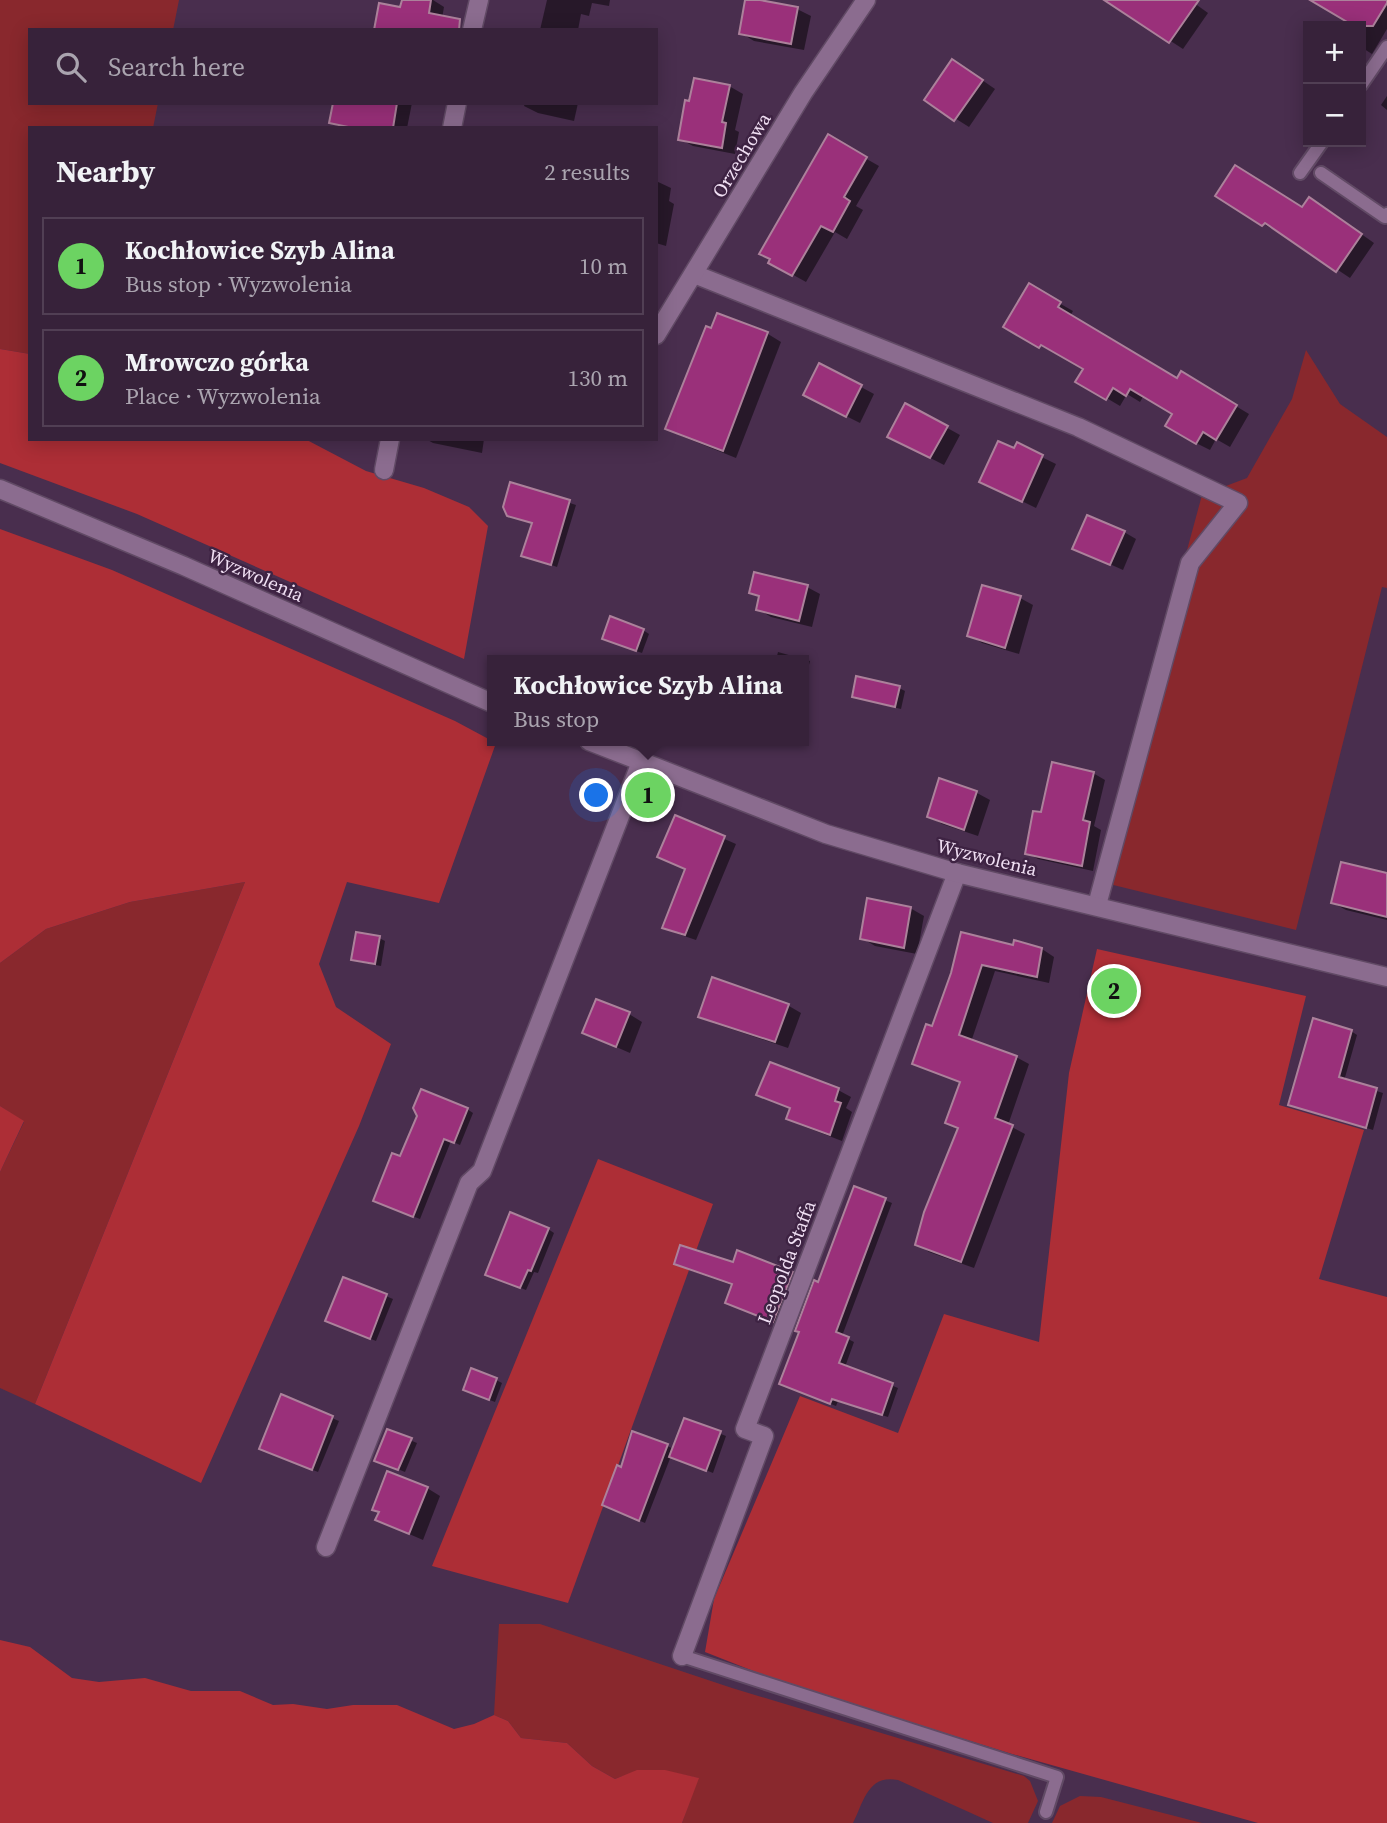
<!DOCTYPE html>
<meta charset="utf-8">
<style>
body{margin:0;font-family:"Source Serif 4",serif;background:#422f45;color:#f1f3f6}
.controls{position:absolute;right:21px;top:21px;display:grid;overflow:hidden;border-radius:0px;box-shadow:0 4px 18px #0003}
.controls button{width:63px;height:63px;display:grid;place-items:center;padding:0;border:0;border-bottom:2px solid #513f54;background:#37223a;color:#f1f3f6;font:35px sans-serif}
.you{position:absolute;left:597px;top:796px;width:24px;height:24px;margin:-18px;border:5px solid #fff;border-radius:50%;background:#1a73e8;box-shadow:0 0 0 10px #1a73e833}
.badge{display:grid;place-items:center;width:46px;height:46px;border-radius:50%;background:#6cd362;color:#111;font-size:23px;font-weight:700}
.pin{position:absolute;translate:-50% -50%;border:4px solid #fff;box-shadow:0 2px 7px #0006}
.popup{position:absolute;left:487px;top:655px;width:322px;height:91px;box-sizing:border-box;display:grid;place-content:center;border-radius:0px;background:#37223a;filter:drop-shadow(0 2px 5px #0005);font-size:23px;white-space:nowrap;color:#aaa4af}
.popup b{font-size:26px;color:#f1f3f6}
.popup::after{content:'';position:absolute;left:50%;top:100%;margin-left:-14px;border:14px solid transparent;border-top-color:#37223a}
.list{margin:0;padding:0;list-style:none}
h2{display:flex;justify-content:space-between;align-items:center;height:91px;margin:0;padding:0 28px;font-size:30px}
h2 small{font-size:23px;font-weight:400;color:#aaa4af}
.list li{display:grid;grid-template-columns:46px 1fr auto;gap:21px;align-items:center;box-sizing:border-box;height:98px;margin:0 14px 14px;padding:0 14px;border:2px solid #513f54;border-radius:0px}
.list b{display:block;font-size:26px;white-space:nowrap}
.list p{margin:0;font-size:23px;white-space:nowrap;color:#aaa4af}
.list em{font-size:23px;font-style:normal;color:#aaa4af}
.icon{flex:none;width:38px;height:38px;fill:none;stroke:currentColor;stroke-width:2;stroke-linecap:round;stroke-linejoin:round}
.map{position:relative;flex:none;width:1387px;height:1823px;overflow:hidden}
.search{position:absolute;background:#37223a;box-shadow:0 4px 18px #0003;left:28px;top:28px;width:630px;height:77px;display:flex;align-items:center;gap:18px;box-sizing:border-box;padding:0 24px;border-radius:0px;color:#aaa4af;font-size:26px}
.panel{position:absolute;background:#37223a;box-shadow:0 4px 18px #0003;left:28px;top:126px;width:630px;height:315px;border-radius:0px}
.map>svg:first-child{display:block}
.green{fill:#89282d}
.forest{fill:#ad2e36}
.shadow{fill:#0007}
.building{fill:#9a307a;stroke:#ac819b;stroke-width:2}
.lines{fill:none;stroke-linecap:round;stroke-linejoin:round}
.lane-casing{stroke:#614a65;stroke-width:16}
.street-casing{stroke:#614a65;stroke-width:21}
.secondary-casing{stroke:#614a65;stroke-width:21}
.lane{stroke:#8b6c8f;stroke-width:12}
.street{stroke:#8b6c8f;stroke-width:18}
.secondary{stroke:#8b6c8f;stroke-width:18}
.labels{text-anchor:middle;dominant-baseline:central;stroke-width:5;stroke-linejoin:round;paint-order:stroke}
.street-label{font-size:19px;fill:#f0dff3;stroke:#3e2343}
</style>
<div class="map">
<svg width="1387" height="1823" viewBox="0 0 1387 1823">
<rect width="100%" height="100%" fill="#492e4e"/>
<g class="green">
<path d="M0,0H179L173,30H30V103H158L153,128H30V354L0,349Z"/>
<path d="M1306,350L1340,404L1387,437V588L1382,587L1296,930L1097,881L1202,495L1247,478L1292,399Z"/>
<path d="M245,882L35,1404L0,1388V1172L24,1122L0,1106V963L46,929L130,902Z"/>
<path d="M499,1624H540L732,1688L1024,1776L1030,1781L1038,1801L1028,1823H993L898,1780C868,1774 864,1801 853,1823H682L698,1778C663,1770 650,1765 615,1779L592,1766L567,1743L521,1738L508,1721L494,1715Z"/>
<path d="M1080,1796L1101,1797L1202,1823H1052L1060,1806Z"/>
</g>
<g class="forest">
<path d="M0,349L30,354V439H305L366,471L424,488L469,507L488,526L464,659L137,514L0,463Z"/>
<path d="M0,529L112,570L455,721L496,743L439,903L347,882L319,964L336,1007L391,1044L359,1126L201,1483L35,1404L245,882L130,902L46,929L0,963Z"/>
<path d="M1097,949L1306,996L1279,1105L1364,1130L1319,1279L1387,1297V1823H1258L1012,1754L781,1682L705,1652L714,1599L800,1396L898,1433L944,1314L1039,1342L1069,1073Z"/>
<path d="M0,1106L24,1121L0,1172Z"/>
<path d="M598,1159L713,1204L568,1603L432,1566Z"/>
<path d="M0,1640L30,1647L72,1678L99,1682L145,1678L191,1691H240L273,1705L293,1704L327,1709L353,1705H397L454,1729L474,1724L494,1715L508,1721L521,1738L567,1743L592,1766L615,1779L637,1770H665L699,1778L682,1823H0Z"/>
</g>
<g class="shadow">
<path d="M403,0H433L444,7L440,30L402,9Z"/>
<path d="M547,0H610L609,6L592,3L589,16L581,14L578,30H540Z"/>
<path d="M747,0L797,9L811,16L804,50L754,41L741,33Z"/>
<path d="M1134,0H1190L1208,13L1183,49L1126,12Z"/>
<path d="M1343,0H1380L1387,4V29L1372,54L1361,47V26H1342L1346,20Z"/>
<path d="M966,69L995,89L969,127L926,100Z"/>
<path d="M729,86L743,94L735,130L739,132L735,154L693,146L680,139Z"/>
<path d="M1387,96V110L1381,105Z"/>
<path d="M335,103H412L407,128H341L331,122Z"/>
<path d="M525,103H578L574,121L538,113L524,106Z"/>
<path d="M828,137L879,166L856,206L863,210L847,239L835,232L806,282L770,262Z"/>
<path d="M656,181L671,188L669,201L674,204L666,246L656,243Z"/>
<path d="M1217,196L1303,209L1323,207L1374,243L1350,278L1278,230L1277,232Z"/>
<path d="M1029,286L1073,311L1070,316L1177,380L1181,373L1249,414L1230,447L1216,439L1210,450L1196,443L1175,413L1144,395L1140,402L1127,394L1120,406L1078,381L1085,369L1005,327Z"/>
<path d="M718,315L768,334L781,342L736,458L681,436L668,429Z"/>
<path d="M861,387L874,394L860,423L818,402Z"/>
<path d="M906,405L960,435L944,465L903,444Z"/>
<path d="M426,439H484L482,453L433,443Z"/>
<path d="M1017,445L1056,464L1036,508L981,481L1015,450Z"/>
<path d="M511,484L576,505L557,567L524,555L533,524L508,515Z"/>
<path d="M1124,532L1136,539L1123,570L1074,548Z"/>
<path d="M807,587L820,594L812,627L771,617L758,609L760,598L751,592Z"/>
<path d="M1020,598L1033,605L1019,654L982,643L969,635Z"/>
<path d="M643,630L649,634L642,653L610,642Z"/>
<path d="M778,652L810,661L804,684V660H776Z"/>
<path d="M899,688L905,691L901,709L860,699L854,696Z"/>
<path d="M1093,773L1105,780L1094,826L1101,830L1093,871L1038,859L1027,853L1042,814Z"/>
<path d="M941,781L977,793L990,800L978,836L942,824L929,816Z"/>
<path d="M676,818L736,844L696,940L675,933L664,927L686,869Z"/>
<path d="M1387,875V920L1346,910L1333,903Z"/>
<path d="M910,908L924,916L917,954L875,946L862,938Z"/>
<path d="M379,938L385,941L381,966L359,962L353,959Z"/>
<path d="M1014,948L1042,949L1054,957L1049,983L995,971L971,1042L1016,1057L1029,1064L1008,1125L1025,1134L974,1268L929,1252L917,1244L959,1130L947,1123L961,1083L915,1063L933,1028L953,973Z"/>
<path d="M713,980L789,1006L801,1013L788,1048L713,1023L700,1016Z"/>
<path d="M629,1014L642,1022L630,1053L584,1033Z"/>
<path d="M1351,1031L1357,1035L1344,1081L1383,1093L1373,1130L1290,1104Z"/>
<path d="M771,1065L838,1090L851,1097L846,1108L852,1112L842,1141L800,1125L788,1118L791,1109L758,1095Z"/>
<path d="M467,1109L473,1113L460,1145L451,1141L420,1219L381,1204L401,1159Z"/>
<path d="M855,1188L892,1203L842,1336L854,1342L845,1367L898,1388L888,1417L838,1401L836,1406L781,1384Z"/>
<path d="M548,1229L554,1233L538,1273L534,1272L526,1290L493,1277Z"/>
<path d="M676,1263L792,1274L804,1281L786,1328L727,1303L734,1286L689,1270Z"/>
<path d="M344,1279L393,1299L376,1341L333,1324Z"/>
<path d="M496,1380L502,1383L495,1402L471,1393Z"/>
<path d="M281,1397L339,1421L318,1472L261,1449Z"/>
<path d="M685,1420L726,1436L713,1473L671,1456L645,1523L610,1508L622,1469L667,1446L674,1449Z"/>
<path d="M388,1431L417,1443L405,1472L383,1463Z"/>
<path d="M427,1488L440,1496L423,1540L377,1520L380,1512Z"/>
</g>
<g class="building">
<path d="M402,0H431L429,13L460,19L459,30H374L379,3L400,7Z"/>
<path d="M745,0H760L798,7L791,44L739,34Z"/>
<path d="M1104,0H1199L1169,43Z"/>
<path d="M1310,0H1387V3L1373,26H1354Z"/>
<path d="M952,59L983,80L954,121L924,100Z"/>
<path d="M694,78L730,85L722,122L726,123L722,148L678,140L685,100L689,101Z"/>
<path d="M333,103H397L393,128H353L329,123Z"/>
<path d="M828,134L867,157L844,197L850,201L833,232L821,226L792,276L768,263L770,259L759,254Z"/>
<path d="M1235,165L1302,207L1309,197L1362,234L1336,272L1265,223L1262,226L1215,196Z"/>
<path d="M1029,283L1061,302L1058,307L1177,378L1181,371L1237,405L1216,440L1203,432L1196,444L1165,426L1172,414L1130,389L1126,396L1113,388L1106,400L1075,382L1083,369L1041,345L1039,348L1003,327Z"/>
<path d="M717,313L768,332L723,451L665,429L706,326L711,328Z"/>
<path d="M819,363L862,385L846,417L803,395Z"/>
<path d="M905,403L948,426L930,458L887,437Z"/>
<path d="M998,441L1014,448L1017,442L1043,455L1022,502L979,482Z"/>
<path d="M510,482L570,500L551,565L521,556L532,523L507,516L503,507Z"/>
<path d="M1087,515L1125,531L1110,565L1072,549Z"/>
<path d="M754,572L808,585L799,621L756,610L759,596L749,593Z"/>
<path d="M982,585L1021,596L1005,648L967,636Z"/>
<path d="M610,616L644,629L636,651L602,639Z"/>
<path d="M856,676L900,686L895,707L852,697Z"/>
<path d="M1052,762L1094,772L1083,820L1090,822L1082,866L1025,854L1033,811L1041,812Z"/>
<path d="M939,778L977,791L964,830L927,817Z"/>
<path d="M675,815L725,836L685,935L662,928L685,869L657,857Z"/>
<path d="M1341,862L1387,873V917L1331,903Z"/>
<path d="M867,898L911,907L904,948L860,939Z"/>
<path d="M356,932L380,936L375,964L351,960Z"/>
<path d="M961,932L1013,945L1014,940L1042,948L1037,977L982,965L959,1035L1017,1056L995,1118L1013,1125L961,1262L915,1245L924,1212L958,1128L945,1123L960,1082L912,1064L926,1024L932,1026L951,973Z"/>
<path d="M712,977L789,1004L775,1042L698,1017Z"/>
<path d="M596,999L630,1012L616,1047L582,1033Z"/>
<path d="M1313,1018L1352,1030L1339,1077L1377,1088L1366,1128L1288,1105Z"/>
<path d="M770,1062L839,1088L835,1101L841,1103L830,1135L786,1119L790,1108L756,1095Z"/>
<path d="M421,1089L468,1108L454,1143L444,1139L413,1217L373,1201L392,1153L400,1156L417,1116L413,1108Z"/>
<path d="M854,1186L886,1198L836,1332L849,1337L839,1363L893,1383L882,1415L832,1399L830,1404L779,1384L799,1332L795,1331L814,1280L818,1282Z"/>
<path d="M510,1212L549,1228L531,1271L528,1270L520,1288L485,1275Z"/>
<path d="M680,1245L733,1262L737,1250L793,1272L773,1322L725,1303L732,1284L674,1264Z"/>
<path d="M343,1277L387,1294L370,1339L325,1321Z"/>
<path d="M471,1368L497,1378L489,1400L463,1390Z"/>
<path d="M281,1394L333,1416L312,1470L259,1449Z"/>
<path d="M684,1418L721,1431L706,1471L669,1457Z"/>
<path d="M387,1429L412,1438L398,1470L374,1461Z"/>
<path d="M632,1431L668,1444L639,1521L602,1505L617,1465L621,1467Z"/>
<path d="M387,1471L428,1487L409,1534L375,1520L379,1512L372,1510Z"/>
</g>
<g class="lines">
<defs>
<g id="lane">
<path d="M1361,85L1387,47"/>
<path d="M1300,173L1322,142"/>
<path d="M1321,173L1385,217L1387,214"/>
<path d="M682,1656L1057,1777L1046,1812"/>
</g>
<g id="street">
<path d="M472,30L479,0"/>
<path d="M452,128L457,103"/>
<path d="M694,274L1078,427L1238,503L1190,563L1097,905"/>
<path d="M656,335L803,93L866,0"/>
<path d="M384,470L390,439"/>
<path d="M326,1547L469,1183L482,1171L641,762"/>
<path d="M682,1656L764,1436L745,1429L957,873"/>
</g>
<g id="secondary">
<path d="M0,489L184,566L492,703"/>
<path d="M589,741L826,834L957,873L1387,977"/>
</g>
</defs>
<use href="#lane" class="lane-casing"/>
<use href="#street" class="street-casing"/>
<use href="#secondary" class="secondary-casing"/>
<use href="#lane" class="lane"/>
<use href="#street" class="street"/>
<use href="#secondary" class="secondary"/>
</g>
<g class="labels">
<g class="street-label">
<text transform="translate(741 155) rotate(-59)">Orzechowa</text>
<text transform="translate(256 575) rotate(24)">Wyzwolenia</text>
<text transform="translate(987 857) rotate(14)">Wyzwolenia</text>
<text transform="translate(786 1262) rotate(-69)">Leopolda Staffa</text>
</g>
</g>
</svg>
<div class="controls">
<button>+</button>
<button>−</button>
</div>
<div class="you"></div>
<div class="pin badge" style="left:648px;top:795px">1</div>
<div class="popup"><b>Kochłowice Szyb Alina</b>Bus stop</div>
<div class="pin badge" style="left:1114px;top:991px">2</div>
<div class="search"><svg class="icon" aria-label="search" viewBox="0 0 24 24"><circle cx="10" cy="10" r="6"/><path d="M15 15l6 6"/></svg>Search here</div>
<section class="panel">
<h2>Nearby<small>2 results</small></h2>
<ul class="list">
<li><span class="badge">1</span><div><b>Kochłowice Szyb Alina</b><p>Bus stop · Wyzwolenia</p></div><em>10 m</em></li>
<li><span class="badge">2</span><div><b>Mrowczo górka</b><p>Place · Wyzwolenia</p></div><em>130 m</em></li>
</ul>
</section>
</div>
